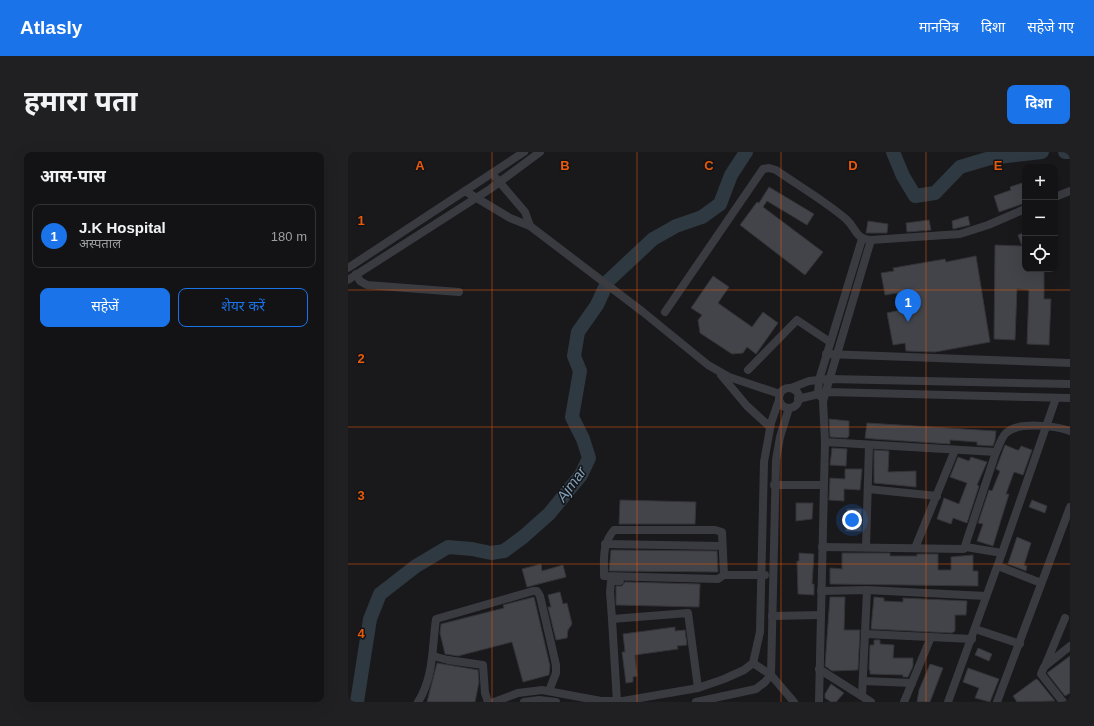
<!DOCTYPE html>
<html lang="hi">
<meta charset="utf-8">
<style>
body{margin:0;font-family:Helvetica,"Noto Sans Devanagari",sans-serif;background:#202022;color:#f1f3f6}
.controls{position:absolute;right:12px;top:12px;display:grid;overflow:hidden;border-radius:8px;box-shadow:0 4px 16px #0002}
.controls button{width:36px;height:36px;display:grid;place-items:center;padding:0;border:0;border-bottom:1px solid #323234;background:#131315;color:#f1f3f6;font:20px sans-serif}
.you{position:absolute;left:504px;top:368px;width:14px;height:14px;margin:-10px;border:3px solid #fff;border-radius:50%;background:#1a73e8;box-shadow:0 0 0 6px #1a73e833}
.badge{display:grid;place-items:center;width:26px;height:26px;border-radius:50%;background:#1a73e8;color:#fff;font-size:13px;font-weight:700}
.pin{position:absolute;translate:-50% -33px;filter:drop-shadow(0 1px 2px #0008)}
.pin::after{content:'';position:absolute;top:21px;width:14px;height:12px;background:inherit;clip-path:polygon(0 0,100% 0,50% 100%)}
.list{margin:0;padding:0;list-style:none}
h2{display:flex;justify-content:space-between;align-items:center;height:52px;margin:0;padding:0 16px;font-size:17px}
h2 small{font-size:13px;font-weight:400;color:#9d9ea0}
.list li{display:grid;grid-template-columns:26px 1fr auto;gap:12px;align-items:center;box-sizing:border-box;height:64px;margin:0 8px 8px;padding:0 8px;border:1px solid #323234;border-radius:8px}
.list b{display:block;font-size:15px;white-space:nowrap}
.list p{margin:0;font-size:13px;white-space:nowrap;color:#9d9ea0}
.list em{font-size:13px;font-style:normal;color:#9d9ea0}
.actions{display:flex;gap:8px;padding:12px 16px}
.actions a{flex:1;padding:9px 0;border:1px solid #1a73e8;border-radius:8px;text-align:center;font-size:14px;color:#1a73e8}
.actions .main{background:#1a73e8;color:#fff}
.icon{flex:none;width:22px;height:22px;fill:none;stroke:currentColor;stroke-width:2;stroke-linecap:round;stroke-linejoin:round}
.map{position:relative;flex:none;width:722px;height:550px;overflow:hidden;border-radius:8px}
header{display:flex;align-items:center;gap:24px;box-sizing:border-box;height:56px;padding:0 20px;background:#1a73e8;color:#fff}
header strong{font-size:19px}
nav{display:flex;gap:22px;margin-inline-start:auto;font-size:14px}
.intro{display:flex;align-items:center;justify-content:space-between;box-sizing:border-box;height:96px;padding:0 24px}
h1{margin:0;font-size:28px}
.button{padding:10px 18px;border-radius:8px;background:#1a73e8;color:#fff;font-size:14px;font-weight:700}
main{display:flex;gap:24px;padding:0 24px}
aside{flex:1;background:#131315;border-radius:8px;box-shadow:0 4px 16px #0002}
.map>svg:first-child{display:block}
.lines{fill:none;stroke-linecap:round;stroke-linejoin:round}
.river{stroke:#2e3941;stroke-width:14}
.building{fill:#434449;stroke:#333338}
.minor{stroke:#3a3b41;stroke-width:8}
.grid{fill:none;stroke:#e8590c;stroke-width:1;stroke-opacity:0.55}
.labels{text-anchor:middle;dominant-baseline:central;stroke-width:3;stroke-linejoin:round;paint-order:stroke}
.water-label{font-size:15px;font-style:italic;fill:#809fb9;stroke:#141417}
.grid-label{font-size:13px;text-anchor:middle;font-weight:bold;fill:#e8590c;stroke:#141417;stroke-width:3;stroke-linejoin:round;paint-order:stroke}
</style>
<header>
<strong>Atlasly</strong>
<nav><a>मानचित्र</a><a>दिशा</a><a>सहेजे गए</a></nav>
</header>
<div class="intro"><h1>हमारा पता</h1><a class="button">दिशा</a></div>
<main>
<aside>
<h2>आस-पास<small></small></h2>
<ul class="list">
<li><span class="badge">1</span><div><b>J.K Hospital</b><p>अस्पताल</p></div><em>180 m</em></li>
</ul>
<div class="actions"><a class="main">सहेजें</a><a>शेयर करें</a></div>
</aside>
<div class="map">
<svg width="722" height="550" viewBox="0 0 722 550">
<rect width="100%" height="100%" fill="#19191c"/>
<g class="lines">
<g class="river">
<path d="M545,0L555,24L567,44L587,41L612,15L642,6L694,0"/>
<path d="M717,0H721"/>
<path d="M9,550L22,467L32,442L68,414L100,395L124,397L143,401L156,399L175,385L201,362L233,323L241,306L235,287L224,265L232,219L226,204L230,180L249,153L260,129L305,87L328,74L354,65L372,52L383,23L398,0"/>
</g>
</g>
<g class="building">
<path d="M677,30V51L651,60L646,44L663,38L662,35Z"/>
<path d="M421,35L466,62L459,73L419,49L415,55L475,100L457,123L392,73L409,50L411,51Z"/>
<path d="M620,64L622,73L605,77L604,69Z"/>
<path d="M581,68L583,78L559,80L558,71Z"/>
<path d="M520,69L540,72L539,81H518Z"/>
<path d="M677,80V117H696V147H703L701,193L679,192L681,138L669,137L667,188L646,187L647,93L674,94L670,83Z"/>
<path d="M628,104L642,190L587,200L558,199L557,191L545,193L539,161L552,158L549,141L537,143L533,121L546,119L545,116L597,107L598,110Z"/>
<path d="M365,124L381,135L370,151L404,175L415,160L430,171L408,202L399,195L395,201L384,202L352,181L350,168L354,163L343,156Z"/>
<path d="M481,267L501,269V284L499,286L482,285Z"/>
<path d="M519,271L648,279L647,288L645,294L629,293V290L602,288V292L526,287L517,286Z"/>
<path d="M657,293L669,298H671L673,294L684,298L675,323L666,320L658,342H661L645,394L629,389L635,372L630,371L641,338L644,339L652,319L648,317Z"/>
<path d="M484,296L499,297L498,314L482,313Z"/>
<path d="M526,298L541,299L540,320L568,319V335L526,331Z"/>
<path d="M610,305L621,309L623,305L639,310L629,333L631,334L619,371L605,366L603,372L589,367L596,346L611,352L619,331L602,325Z"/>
<path d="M497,317H514L512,338L496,337V349L481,348L482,326L497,327Z"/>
<path d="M272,348L348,350L347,372H271Z"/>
<path d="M684,348L699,354L697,361L681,355Z"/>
<path d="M448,351H465L464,367L448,369Z"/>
<path d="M499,357H514L513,379H498V374H497Z"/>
<path d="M669,385L683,391L676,413L679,414L678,419L660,412Z"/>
<path d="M263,398L369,399L370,420L261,419Z"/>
<path d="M451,401L466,402L464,432H466V443L450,442L449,409H451Z"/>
<path d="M494,401H542V404H569V402H590V418H603V405L625,403V419H630V434L482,432V416L494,417Z"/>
<path d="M193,412L194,419L215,413L218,425L179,435L174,417Z"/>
<path d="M277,430L352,432L351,455L268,453V434H274Z"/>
<path d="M212,440L215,452L219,451L224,472L220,478L219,486L208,488L200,455H203L200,443Z"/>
<path d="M186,445L202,514L201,523L175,530L164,490L110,504L97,502L92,481L93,472L156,456L155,453Z"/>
<path d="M482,445H497L496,478H512L510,518L484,519L477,514Z"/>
<path d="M526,445L536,446V449L555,450V446L619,449L618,463H607V479L604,481L523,477Z"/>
<path d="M327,475V479L337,478L339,493L329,494L330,497L287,503L289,524L285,525V530L278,531L274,500H277L275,482Z"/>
<path d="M526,488H532V492L546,493L545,506H565V514L560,525H555V523L522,522V518H521L522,493H526Z"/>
<path d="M630,496L644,502L641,509L627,503Z"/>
<path d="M722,504V541L717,544L699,521Z"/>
<path d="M89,511L130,518L131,530L127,550H79Z"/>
<path d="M582,512L595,516L582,550H569L571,538Z"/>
<path d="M620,516L651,527L642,550L627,546L631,536L615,530Z"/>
<path d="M688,527L690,528L707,549L669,550L665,544Z"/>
<path d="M483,532L496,541L488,550H483L477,546V542Z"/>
</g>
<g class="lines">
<g class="minor">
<path d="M148,26L177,60L182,74"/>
<path d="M117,39L162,66L182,74L295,160L360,213L381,225L432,242"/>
<path d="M707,45L722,39"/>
<path d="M0,116L176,0"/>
<path d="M8,122L12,129L19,133L111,140"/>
<path d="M0,128L142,37L192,0"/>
<path d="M317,160L415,17L421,16L428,18C451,34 477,49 498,67C509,77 506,86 523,88L612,82L640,73L677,57"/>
<path d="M478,202L722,211"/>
<path d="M400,218L449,168L482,190"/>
<path d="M373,223L399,254L422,275"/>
<path d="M443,236L461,229L481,227L722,232"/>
<circle cx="441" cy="246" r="10"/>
<path d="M473,245L470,241L471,228L514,87"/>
<path d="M450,247L479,240L722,246"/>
<path d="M648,300C651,294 653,286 658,281C671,269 707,274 722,279"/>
<path d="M426,333H475"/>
<path d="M520,337L589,344"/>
<path d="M266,378H367L374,380L376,423L370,427L256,424C256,407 254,392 266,378Z"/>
<path d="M257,392L374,394"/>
<path d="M474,395L616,397L648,300L477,290"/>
<path d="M518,395L521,293"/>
<path d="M618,395L654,401"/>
<path d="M567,396L607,298"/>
<path d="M650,414L693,431"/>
<path d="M376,423H417"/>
<path d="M473,439L519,438L638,444"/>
<path d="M424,464L473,463"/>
<path d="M264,467L262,440L263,429H272"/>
<path d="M627,477L672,492"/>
<path d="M518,482L624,487"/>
<path d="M85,504L100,508L135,513L137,541L140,550"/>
<path d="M405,511L423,523L446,550"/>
<path d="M697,514L717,466"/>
<path d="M471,517L523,550"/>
<path d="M515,529L564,531"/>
<path d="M514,544L519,438"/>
<path d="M70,550C86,525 84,495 88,467L185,439H189L192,444L208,513V521L201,539"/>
<path d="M146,550L170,541L194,538L253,549H275L350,536L376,527L396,518L405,511L412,480L416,310L423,271L431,248"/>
<path d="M176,550L191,548L208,550"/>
<path d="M269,550L264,467L340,461L350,536"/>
<path d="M348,550L408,537L417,530L423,523L428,308L432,285L441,256"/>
<path d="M471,550L477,290L475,249L523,88"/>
<path d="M556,550L583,485"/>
<path d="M600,550L654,401L708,246"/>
<path d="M649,550L722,355"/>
<path d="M715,550L693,522L696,515L722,494"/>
</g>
</g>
<path class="grid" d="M144,0V550M289,0V550M433,0V550M578,0V550M0,138H722M0,275H722M0,412H722"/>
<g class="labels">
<g class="water-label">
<text transform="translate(223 332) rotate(-54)">Ajmar</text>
</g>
</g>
<g class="grid-label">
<text x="72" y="18">A</text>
<text x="217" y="18">B</text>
<text x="361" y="18">C</text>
<text x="505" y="18">D</text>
<text x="650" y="18">E</text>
<text x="13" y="73">1</text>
<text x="13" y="211">2</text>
<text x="13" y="348">3</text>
<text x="13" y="486">4</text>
</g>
</svg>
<div class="controls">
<button>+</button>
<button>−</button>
<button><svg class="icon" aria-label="locate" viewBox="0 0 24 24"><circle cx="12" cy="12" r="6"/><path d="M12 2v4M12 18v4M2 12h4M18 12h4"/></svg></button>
</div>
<div class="you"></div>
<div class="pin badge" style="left:560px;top:170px">1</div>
</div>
</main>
